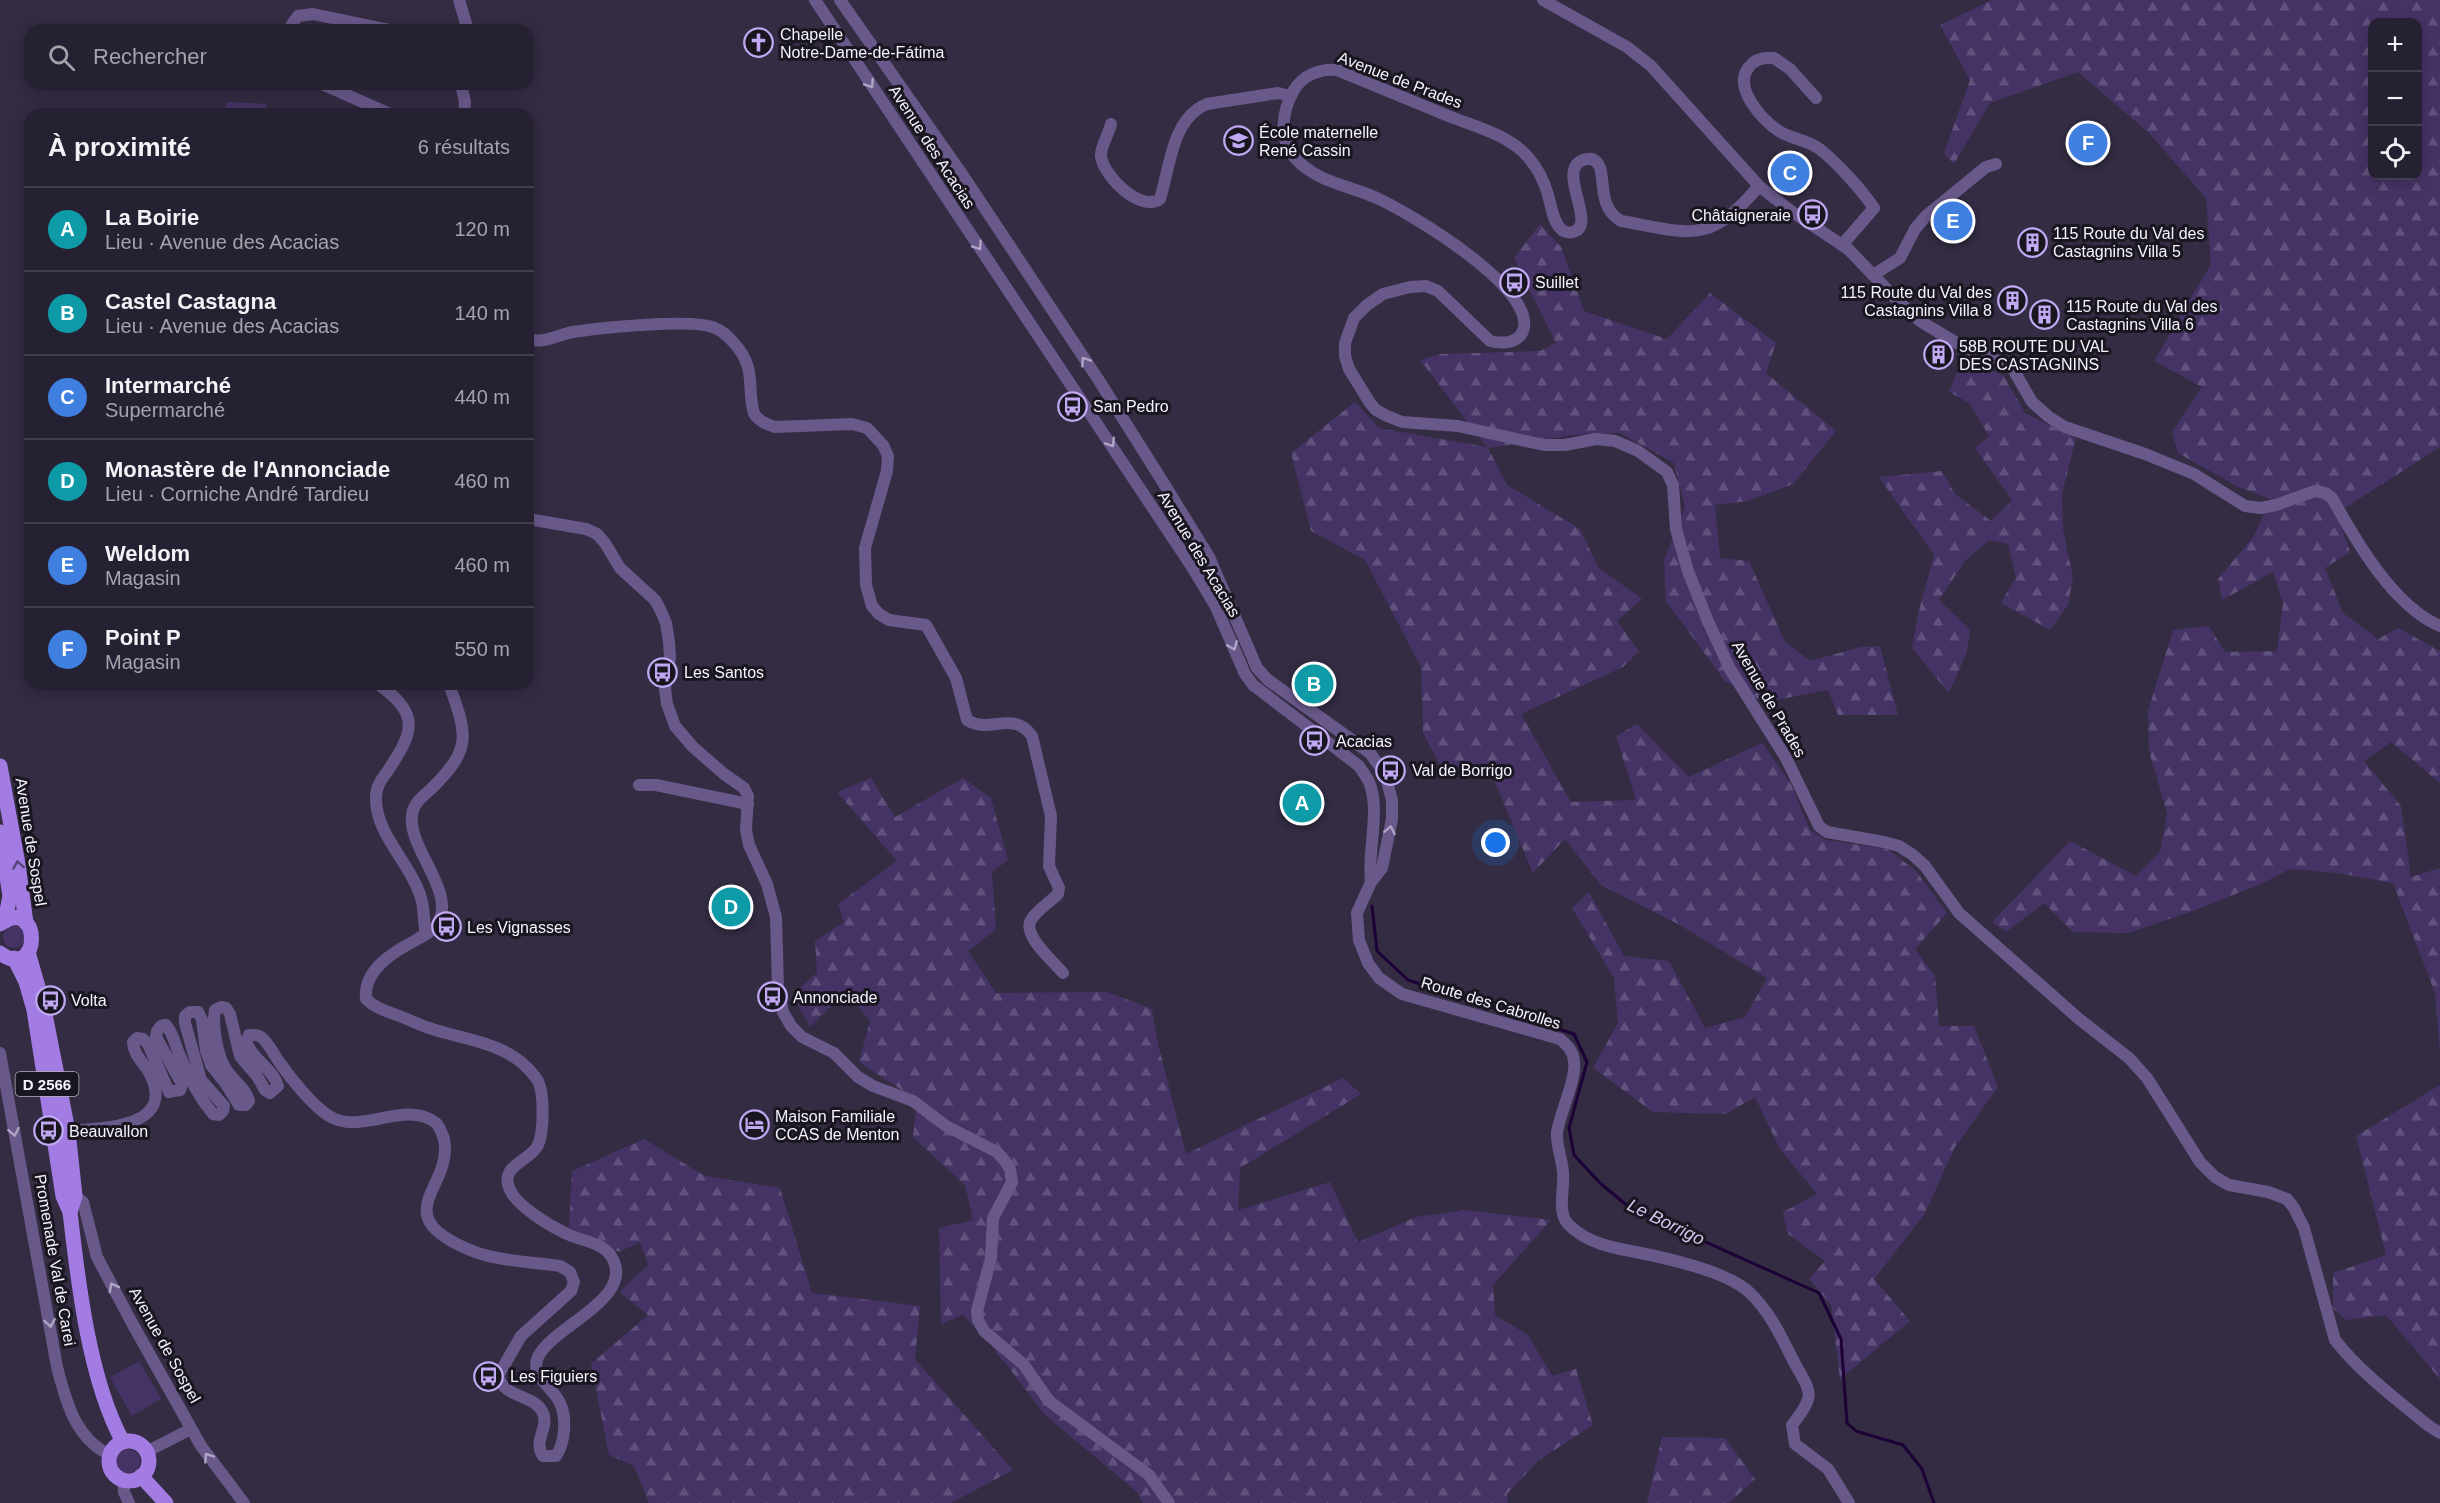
<!DOCTYPE html>
<html lang="fr">
<meta charset="utf-8">
<style>
body{margin:0;font-family:Helvetica,sans-serif;background:#322e3e;color:#f1f3f6}
.controls{position:absolute;right:18px;top:18px;display:grid;overflow:hidden;border-radius:12px;box-shadow:0 3px 15px #0003}
.controls button{width:54px;height:54px;display:grid;place-items:center;padding:0;border:0;border-bottom:2px solid #423e4d;background:#262132;color:#f1f3f6;font:30px sans-serif}
.you{position:absolute;left:1496px;top:843px;width:21px;height:21px;margin:-15px;border:4px solid #fff;border-radius:50%;background:#1a73e8;box-shadow:0 0 0 9px #1a73e833}
.badge{display:grid;place-items:center;width:39px;height:39px;border-radius:50%;background:#bca0f2;color:#fff;font-size:20px;font-weight:700}
.pin{position:absolute;translate:-50% -50%;border:3px solid #fff;box-shadow:0 2px 6px #0006}
.list{margin:0;padding:0;list-style:none}
h2{display:flex;justify-content:space-between;align-items:center;height:78px;margin:0;padding:0 24px;font-size:26px}
h2 small{font-size:20px;font-weight:400;color:#a4a3ac}
.list li{display:grid;grid-template-columns:39px 1fr auto;gap:18px;align-items:center;box-sizing:border-box;height:84px;padding:0 24px;border-top:2px solid #423e4d}
.list b{display:block;font-size:22px;white-space:nowrap}
.list p{margin:0;font-size:20px;white-space:nowrap;color:#a4a3ac}
.list em{font-size:20px;font-style:normal;color:#a4a3ac}
.icon{flex:none;width:33px;height:33px;fill:none;stroke:currentColor;stroke-width:2;stroke-linecap:round;stroke-linejoin:round}
.map{position:relative;flex:none;width:2440px;height:1503px;overflow:hidden}
.search{position:absolute;background:#262132;box-shadow:0 3px 15px #0003;left:24px;top:24px;width:510px;height:66px;display:flex;align-items:center;gap:15px;box-sizing:border-box;padding:0 21px;border-radius:18px;color:#a4a3ac;font-size:22px}
.panel{position:absolute;background:#262132;box-shadow:0 3px 15px #0003;left:24px;top:108px;width:510px;height:582px;border-radius:18px}
.map>svg:first-child{display:block}
.green{fill:#463366}
.forest{fill:url(#forest-firs);fill-rule:evenodd}
.lines{fill:none;stroke-linecap:round;stroke-linejoin:round}
.stream{stroke:#1c0237;stroke-width:3}
.minor{stroke:#69588a;stroke-width:12}
.major{stroke:#a27ce3;stroke-width:15}
.oneway{stroke:#b0a5c4}
.oneway2{stroke:#574478}
.labels{text-anchor:middle;dominant-baseline:central;stroke-width:6;stroke-linejoin:round;paint-order:stroke}
.shield{fill:#191620;stroke:#b4b0bb;stroke-width:1.5}
.shield-label{font-size:15px;font-weight:bold;fill:#f6f2fe}
.poi-label{font-size:16px;fill:#f6f2fe;stroke:#191620;text-anchor:start}
.street-label{font-size:16px;fill:#f6f2fe;stroke:#191620}
.water-label{font-size:18px;font-style:italic;fill:#d3c6f0;stroke:#191620}
</style>
<div class="map">
<svg width="2440" height="1503" viewBox="0 0 2440 1503">
<defs>
<pattern id="forest-firs" width="22" height="20" patternUnits="userSpaceOnUse" patternTransform="scale(1.5)"><rect width="22" height="20" fill="#463366"/><path d="M5 1l3.5 6h-7zM16 11l3.5 6h-7z" fill="#61517d"/></pattern>
</defs>
<rect width="100%" height="100%" fill="#332c42"/>
<g class="green">
<circle cx="14" cy="937" r="11"/>
<path d="M139,1361L161,1399L132,1416L110,1377Z"/>
<circle cx="128" cy="1461" r="12"/>
</g>
<g class="forest">
<path d="M1992,0H2440V447L2337,513L2350,552L2325,568L2343,613L2378,639L2398,628L2440,651V783L2391,742L2364,761L2401,806L2411,877L2440,868V1053L2435,993L2393,883L2337,873L2290,869L2263,883L2193,911L2128,933L2073,932L2044,903L2006,932L1992,922L2070,841L2136,876L2160,852L2167,814L2149,751L2148,711L2173,630L2209,626L2225,652L2277,651L2283,604L2273,572L2222,600L2218,579L2254,536L2271,499L2238,487L2178,453L2172,432L2202,387L2154,361L2211,264L2206,198L2148,132L2078,72L1990,103L1954,164L1944,153L1970,80L1940,25ZM2372,22H2418V176H2372Z"/>
<path d="M228,102L266,104L269,114H221Z"/>
<path d="M1540,224L1561,247L1584,311L1667,339L1710,293L1776,343L1766,373L1836,431L1793,484L1748,501L1715,505L1720,558L1749,561L1785,642L1810,661L1861,647L1880,646L1898,715H1838L1828,690L1764,702L1725,681L1666,601L1664,560L1685,507L1674,463L1620,433L1573,435L1488,448L1507,485L1580,529L1598,567L1642,599L1617,621L1639,651L1623,667L1521,714L1571,802L1636,800L1616,736L1637,724L1689,777L1762,743L1791,784L1810,830L1826,840L1887,849L1915,870L1947,913L1915,949L1935,976L1939,1026H1974L1998,1087L1955,1147L1924,1215L1874,1279L1910,1321L1840,1379L1831,1305L1809,1279L1825,1261L1787,1233L1783,1212L1817,1194L1780,1149L1755,1097L1726,1114L1653,1112L1593,1068L1618,1023L1614,978L1572,908L1589,892L1624,956L1669,961L1705,1028L1745,1017L1767,978L1678,924L1601,885L1565,839L1533,873L1489,768L1441,767L1423,733L1421,667L1365,560L1311,531L1291,453L1355,402L1379,428L1487,447L1420,360L1441,354L1540,351L1556,343L1514,258Z"/>
<path d="M1962,360L2003,375L2025,413L2076,438L2062,494L2063,530L2073,577L2068,605L2050,630L2001,603L2016,577L2008,544L1989,540L1965,561L1939,600L1970,630L1967,652L1949,693L1912,648L1918,614L1934,555L1879,477L1942,471L1955,494L1991,521L2012,500L1975,448L1989,436L1969,403L1949,392Z"/>
<path d="M871,778L895,817L963,778L991,798L1008,860L992,872L996,929L968,951L996,993L1107,992L1152,1009L1158,1044L1186,1154L1343,1078L1361,1094L1240,1168L1238,1210L1330,1182L1358,1242L1416,1217L1465,1210L1551,1220L1493,1285L1495,1315L1528,1335L1552,1376L1576,1369L1593,1425L1539,1460L1507,1494L1508,1503H1143L1137,1492L1045,1415L992,1346L963,1315L941,1324L939,1228L973,1220L965,1185L913,1137L917,1100L859,1062L870,1021L846,991L810,1027L792,995L817,973L815,941L844,922L838,904L897,861L837,792Z"/>
<path d="M2440,1085V1379L2386,1315L2346,1320L2333,1308V1273L2386,1255L2356,1136Z"/>
<path d="M644,1139L705,1176L780,1188L812,1293L920,1306L915,1359L1013,1470L951,1503H649L634,1466L609,1455L591,1364L648,1315L619,1292L648,1265L640,1242L619,1252L569,1228L572,1171Z"/>
<path d="M1662,1437L1725,1438L1755,1479L1729,1503H1647Z"/>
</g>
<g class="lines">
<path class="stream" d="M1372,906L1377,951L1408,980L1574,1034L1587,1062L1569,1128L1574,1155L1600,1183L1630,1208L1819,1293L1841,1339L1847,1423L1856,1431L1903,1445L1922,1469L1934,1503"/>
<g class="minor">
<path d="M459,0L468,30"/>
<path d="M815,0L1192,567L1216,607L1245,674L1253,685L1359,766C1362,771 1367,777 1369,782C1381,811 1367,851 1371,882"/>
<path d="M840,0L964,177L1098,379L1166,487L1209,557L1257,668L1268,680L1370,753L1385,774L1392,800V819L1382,868L1371,882L1357,913L1359,940L1368,963L1379,978L1402,994L1560,1039C1568,1046 1573,1051 1574,1061C1577,1078 1560,1113 1557,1132C1556,1145 1562,1159 1563,1172C1565,1188 1556,1213 1569,1225C1587,1243 1613,1248 1636,1252C1666,1258 1729,1272 1750,1293C1769,1311 1781,1336 1792,1358C1810,1393 1818,1392 1792,1425L1795,1444L1828,1469L1849,1503"/>
<path d="M1543,0L1627,47L1651,66L1759,186L1791,211L1848,249L1900,303L1920,321L1965,348L2004,363L2013,369L2032,402L2049,417L2065,427L2145,454L2194,474L2245,506L2261,508L2276,505L2315,491L2325,493L2332,498C2356,541 2393,606 2440,626"/>
<path d="M291,30L292,24L298,16L313,14L390,30"/>
<path d="M322,84L390,114"/>
<path d="M461,84L465,102L464,114"/>
<path d="M1816,98L1790,69L1774,58C1764,57 1755,59 1749,67C1732,87 1762,120 1779,131C1791,139 1809,140 1821,150C1838,164 1861,189 1874,208L1842,245"/>
<path d="M1111,124C1109,134 1100,147 1101,156C1103,176 1141,213 1160,199C1170,167 1172,118 1207,104L1278,93L1291,96"/>
<path d="M1759,186C1708,246 1691,233 1621,221C1592,204 1611,166 1592,159C1588,158 1582,160 1579,162C1560,176 1597,226 1573,232C1570,233 1563,232 1561,229C1553,222 1551,205 1548,195C1544,180 1537,167 1527,156C1507,134 1473,126 1446,115C1410,100 1374,85 1337,70C1321,68 1303,75 1294,90C1282,111 1278,139 1295,158C1317,183 1353,186 1381,200C1414,216 1530,285 1524,327C1521,344 1502,344 1490,341L1438,291L1426,286L1410,287L1383,294L1367,305L1354,318L1345,343V356L1349,369L1370,403L1376,410L1387,416L1402,422L1458,426L1544,445H1565L1596,439L1615,441L1638,451L1667,472L1673,485L1676,529L1688,571L1707,619L1730,669L1786,758L1819,826L1827,832L1884,842L1899,846L1913,855L1925,866L1959,913L2079,1019L2129,1058L2147,1078L2200,1162L2215,1177L2229,1185L2268,1192L2287,1199L2294,1208L2304,1228L2335,1340C2361,1373 2397,1400 2429,1426L2440,1433"/>
<path d="M1873,275L1900,258L1915,229L1926,216L1986,167L1996,164"/>
<path d="M528,339C543,344 558,335 573,332C599,328 694,318 715,328C722,331 728,336 733,342C750,360 750,373 751,397C752,403 752,410 755,415C760,422 767,424 775,427L852,424L867,428L883,445L888,456L887,471L865,548L866,585L872,606L879,614L889,620L926,625L956,678L967,720C990,735 1012,709 1032,736L1051,816L1049,866L1059,888L1058,894C1049,903 1037,910 1031,920C1022,935 1053,961 1063,973"/>
<path d="M528,519L586,529L597,534L605,543L620,568L655,600L660,609L666,623L669,642L670,658L665,689L667,704L675,726L693,747L724,774L744,788L748,796L746,830L749,845L767,884L776,917L778,988L783,1012L791,1026L802,1037L834,1053L858,1077L873,1086L913,1101L946,1126L997,1152L1005,1161L1010,1169L1012,1182L993,1218L991,1258L977,1311L978,1320L984,1331L1024,1365L1049,1401L1149,1475L1169,1503"/>
<path d="M378,684C422,715 413,733 387,772C381,780 376,787 376,797C375,830 403,856 416,885C426,905 422,915 426,934"/>
<path d="M639,785H656L748,804"/>
<path d="M0,1053L57,1367C66,1402 75,1438 110,1455"/>
<path d="M68,1131C100,1128 177,1129 150,1074C144,1062 134,1057 133,1042L137,1038L143,1039L148,1044L169,1092L180,1090L182,1084L156,1037L157,1031L161,1026L166,1025C174,1034 175,1046 180,1056C188,1076 199,1097 213,1114L219,1115L223,1111L224,1106L201,1080L185,1023V1016L190,1012H198L202,1020L206,1051L211,1065L226,1084L239,1105H246L249,1101C245,1086 231,1080 224,1066C217,1052 212,1025 215,1010L221,1007L226,1008L230,1014L240,1056L257,1076L265,1090L270,1093L278,1086C273,1068 251,1059 246,1041L249,1035C254,1035 257,1034 261,1037C269,1043 274,1055 280,1063C291,1079 313,1106 329,1116C361,1136 405,1099 436,1123C440,1127 442,1134 444,1139C454,1188 384,1214 470,1250C495,1261 533,1262 560,1266L570,1272L574,1282L571,1291L521,1336L498,1376C505,1399 531,1393 542,1411C551,1427 532,1440 543,1456H556C565,1443 567,1418 560,1403C554,1388 529,1376 538,1357C552,1326 638,1298 611,1256C602,1242 581,1241 567,1234C550,1226 518,1207 510,1190C498,1165 530,1162 538,1145C544,1132 545,1089 536,1078C511,1043 470,1041 432,1029C422,1026 412,1021 402,1017C389,1012 376,1009 366,999C363,970 393,952 416,940C422,936 431,933 435,927C461,896 407,849 412,815C413,804 422,797 430,790C472,749 468,737 449,684"/>
<path d="M75,1196L83,1202L97,1257L132,1323L201,1446L244,1503"/>
<path d="M146,1452L191,1429"/>
<path d="M123,1479L124,1492L129,1503"/>
</g>
<g class="major">
<path d="M0,766L18,864L26,923"/>
<path d="M0,832L10,896L5,921"/>
<path d="M0,924C42,894 42,983 0,953"/>
<path d="M28,952L43,1004L68,1131L75,1196L70,1212"/>
<path d="M14,958L26,982L34,1010L63,1196L70,1212C78,1282 89,1380 123,1442"/>
<circle cx="129" cy="1461" r="20"/>
<path d="M141,1476L166,1503"/>
</g>
</g>
<defs><path id="oneway-chevron" d="M-2-3.5L2.5 0L-2 3.5" fill="none" stroke-width="1.6" stroke-linecap="round" stroke-linejoin="round" transform="scale(1.5)"/></defs>
<g class="oneway">
<use href="#oneway-chevron" transform="translate(870 84) rotate(57)"/>
<use href="#oneway-chevron" transform="translate(978 246) rotate(56)"/>
<use href="#oneway-chevron" transform="translate(1085 361) rotate(-124)"/>
<use href="#oneway-chevron" transform="translate(1111 443) rotate(57)"/>
<use href="#oneway-chevron" transform="translate(1233 646) rotate(68)"/>
<use href="#oneway-chevron" transform="translate(1390 830) rotate(-79)"/>
<use href="#oneway-chevron" transform="translate(14 1132) rotate(79)"/>
<use href="#oneway-chevron" transform="translate(113 1287) rotate(-118)"/>
<use href="#oneway-chevron" transform="translate(50 1323) rotate(80)"/>
<use href="#oneway-chevron" transform="translate(208 1457) rotate(-124)"/>
</g>
<use class="oneway2" href="#oneway-chevron" transform="translate(18 865) rotate(-99)"/>
<defs>
<symbol id="church-ring" viewBox="-11 -11 22 22"><circle r="9.5" fill="#191620" stroke="#c1a8f3" stroke-width="1.5"/><path d="M-1.2-6h2.4v3.5h3.3v2.4h-3.3V6h-2.4V-.1h-3.3v-2.4h3.3Z" fill="#c1a8f3"/></symbol>
<symbol id="school-ring" viewBox="-11 -11 22 22"><circle r="9.5" fill="#191620" stroke="#c1a8f3" stroke-width="1.5"/><path d="M0-5L7-2L0 1L-7-2ZM-4 1L0 2.5L4 1V4Q0 6-4 4Z" fill="#c1a8f3"/></symbol>
<symbol id="bus-ring" viewBox="-11 -11 22 22"><circle r="9.5" fill="#191620" stroke="#c1a8f3" stroke-width="1.5"/><path d="M-5-6H5V4H4V6H2V4H-2V6H-4V4H-5ZM-3.5-4V0h7V-4ZM-3.5 1.2v1.5H-2V1.2ZM2 1.2v1.5H3.5V1.2Z" fill="#c1a8f3"/></symbol>
<symbol id="building-ring" viewBox="-11 -11 22 22"><circle r="9.5" fill="#191620" stroke="#c1a8f3" stroke-width="1.5"/><path d="M-4-6H4V6H1V3H-1V6H-4ZM-2.5-4.3h1.7v1.8h-1.7ZM.8-4.3h1.7v1.8H.8ZM-2.5-1h1.7V.8h-1.7ZM.8-1h1.7V.8H.8Z" fill="#c1a8f3"/></symbol>
<symbol id="hotel-ring" viewBox="-11 -11 22 22"><circle r="9.5" fill="#191620" stroke="#c1a8f3" stroke-width="1.5"/><path d="M-6-4.5h1.5V1H6V5H4.5V3h-9V5H-6ZM-4 0a1.8 1.8 0 1 1 3.6 0ZM.5 0V-2.5h3Q6-2.5 6 0Z" fill="#c1a8f3"/></symbol>
</defs>
<g fill-rule="evenodd">
<use href="#church-ring" x="742" y="26" width="33" height="33"/>
<use href="#school-ring" x="1222" y="124" width="33" height="33"/>
<use href="#bus-ring" x="1796" y="198" width="33" height="33"/>
<use href="#building-ring" x="2016" y="226" width="33" height="33"/>
<use href="#bus-ring" x="1498" y="266" width="33" height="33"/>
<use href="#building-ring" x="1996" y="284" width="33" height="33"/>
<use href="#building-ring" x="2028" y="298" width="33" height="33"/>
<use href="#building-ring" x="1922" y="338" width="33" height="33"/>
<use href="#bus-ring" x="1056" y="390" width="33" height="33"/>
<use href="#bus-ring" x="646" y="656" width="33" height="33"/>
<use href="#bus-ring" x="1298" y="724" width="33" height="33"/>
<use href="#bus-ring" x="1374" y="754" width="33" height="33"/>
<use href="#bus-ring" x="430" y="910" width="33" height="33"/>
<use href="#bus-ring" x="756" y="980" width="33" height="33"/>
<use href="#bus-ring" x="34" y="984" width="33" height="33"/>
<use href="#hotel-ring" x="738" y="1108" width="33" height="33"/>
<use href="#bus-ring" x="32" y="1114" width="33" height="33"/>
<use href="#bus-ring" x="472" y="1360" width="33" height="33"/>
</g>
<g class="labels">
<rect class="shield" x="15.5" y="1072" width="63" height="24" rx="4.5"/>
<g class="shield-label">
<text x="47" y="1084">D 2566</text>
</g>
<g class="poi-label">
<text x="780" y="34">Chapelle<tspan x="780" dy="18">Notre-Dame-de-Fátima</tspan></text>
<text x="1259" y="132">École maternelle<tspan x="1259" dy="18">René Cassin</tspan></text>
<text x="1791" y="215" text-anchor="end">Châtaigneraie</text>
<text x="2053" y="233">115 Route du Val des<tspan x="2053" dy="18">Castagnins Villa 5</tspan></text>
<text x="1535" y="282">Suillet</text>
<text x="1992" y="292" text-anchor="end">115 Route du Val des<tspan x="1992" dy="18">Castagnins Villa 8</tspan></text>
<text x="2066" y="306">115 Route du Val des<tspan x="2066" dy="18">Castagnins Villa 6</tspan></text>
<text x="1959" y="346">58B ROUTE DU VAL<tspan x="1959" dy="18">DES CASTAGNINS</tspan></text>
<text x="1093" y="406">San Pedro</text>
<text x="684" y="672">Les Santos</text>
<text x="1336" y="741">Acacias</text>
<text x="1412" y="770">Val de Borrigo</text>
<text x="467" y="927">Les Vignasses</text>
<text x="793" y="997">Annonciade</text>
<text x="71" y="1000">Volta</text>
<text x="775" y="1116">Maison Familiale<tspan x="775" dy="18">CCAS de Menton</tspan></text>
<text x="69" y="1131">Beauvallon</text>
<text x="510" y="1376">Les Figuiers</text>
</g>
<g class="street-label">
<text transform="translate(1400 80) rotate(21)">Avenue de Prades</text>
<text transform="translate(932 147) rotate(57)">Avenue des Acacias</text>
<text transform="translate(1199 554) rotate(59)">Avenue des Acacias</text>
<text transform="translate(1769 699) rotate(60)">Avenue de Prades</text>
<text transform="translate(31 842) rotate(81)">Avenue de Sospel</text>
<text transform="translate(1491 1003) rotate(17)">Route des Cabrolles</text>
<text transform="translate(55 1260) rotate(80)">Promenade Val de Carei</text>
<text transform="translate(165 1345) rotate(61)">Avenue de Sospel</text>
</g>
<g class="water-label">
<text transform="translate(1666 1222) rotate(26)">Le Borrigo</text>
</g>
</g>
</svg>
<div class="controls">
<button>+</button>
<button>−</button>
<button><svg class="icon" aria-label="locate" viewBox="0 0 24 24"><circle cx="12" cy="12" r="6"/><path d="M12 2v4M12 18v4M2 12h4M18 12h4"/></svg></button>
</div>
<div class="you"></div>
<div class="pin badge" style="left:1302px;top:803px;background:#0f9aa8">A</div>
<div class="pin badge" style="left:1314px;top:684px;background:#0f9aa8">B</div>
<div class="pin badge" style="left:1790px;top:173px;background:#3f7fe0">C</div>
<div class="pin badge" style="left:731px;top:907px;background:#0f9aa8">D</div>
<div class="pin badge" style="left:1953px;top:221px;background:#3f7fe0">E</div>
<div class="pin badge" style="left:2088px;top:143px;background:#3f7fe0">F</div>
<div class="search"><svg class="icon" aria-label="search" viewBox="0 0 24 24"><circle cx="10" cy="10" r="6"/><path d="M15 15l6 6"/></svg>Rechercher</div>
<section class="panel">
<h2>À proximité<small>6 résultats</small></h2>
<ul class="list">
<li><span class="badge" style="background:#0f9aa8">A</span><div><b>La Boirie</b><p>Lieu · Avenue des Acacias</p></div><em>120 m</em></li>
<li><span class="badge" style="background:#0f9aa8">B</span><div><b>Castel Castagna</b><p>Lieu · Avenue des Acacias</p></div><em>140 m</em></li>
<li><span class="badge" style="background:#3f7fe0">C</span><div><b>Intermarché</b><p>Supermarché</p></div><em>440 m</em></li>
<li><span class="badge" style="background:#0f9aa8">D</span><div><b>Monastère de l'Annonciade</b><p>Lieu · Corniche André Tardieu</p></div><em>460 m</em></li>
<li><span class="badge" style="background:#3f7fe0">E</span><div><b>Weldom</b><p>Magasin</p></div><em>460 m</em></li>
<li><span class="badge" style="background:#3f7fe0">F</span><div><b>Point P</b><p>Magasin</p></div><em>550 m</em></li>
</ul>
</section>
</div>
